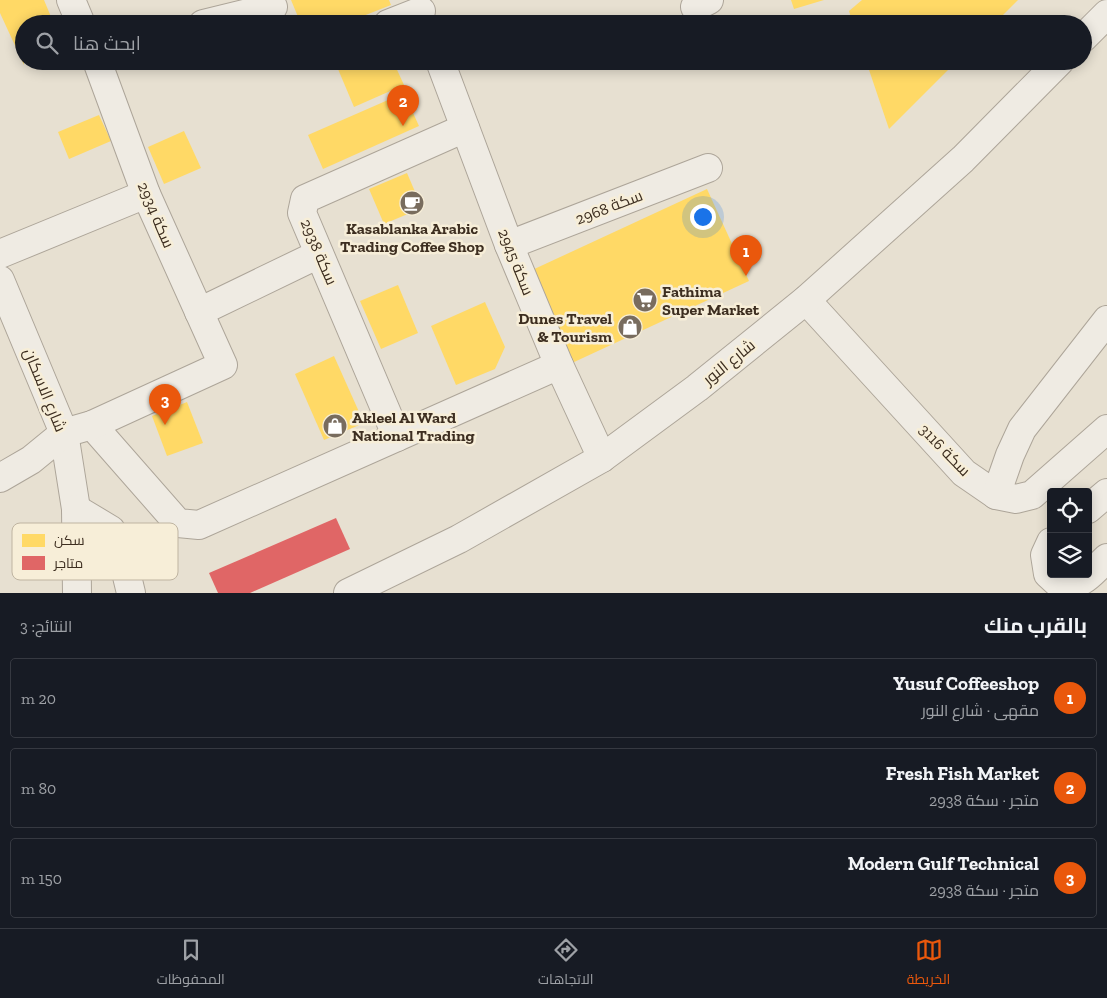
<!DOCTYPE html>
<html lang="ar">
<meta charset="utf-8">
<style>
body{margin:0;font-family:"Zilla Slab",Cairo,serif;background:#242831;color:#f1f3f6;direction:rtl}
.controls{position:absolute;right:15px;bottom:15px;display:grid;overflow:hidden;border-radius:5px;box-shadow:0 2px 12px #0003}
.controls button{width:45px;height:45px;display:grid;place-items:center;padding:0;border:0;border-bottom:1px solid #363941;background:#171b24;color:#f1f3f6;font:25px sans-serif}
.you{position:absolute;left:702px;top:216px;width:18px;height:18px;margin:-12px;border:4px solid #fff;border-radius:50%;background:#1a73e8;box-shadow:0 0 0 8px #1a73e833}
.badge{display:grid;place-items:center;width:32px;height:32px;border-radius:50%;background:#ea580c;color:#fff;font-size:16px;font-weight:700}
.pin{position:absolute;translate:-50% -41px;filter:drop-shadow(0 1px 2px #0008)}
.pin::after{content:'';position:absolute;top:26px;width:18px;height:15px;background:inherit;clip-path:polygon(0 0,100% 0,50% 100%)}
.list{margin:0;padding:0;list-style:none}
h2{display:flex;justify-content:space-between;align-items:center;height:65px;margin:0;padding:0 20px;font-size:21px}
h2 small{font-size:16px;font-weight:400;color:#9ea1a6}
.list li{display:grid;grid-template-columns:32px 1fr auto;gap:15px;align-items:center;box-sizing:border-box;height:80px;margin:0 10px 10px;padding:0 10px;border:1px solid #363941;border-radius:5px}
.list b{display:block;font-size:19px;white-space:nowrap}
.list p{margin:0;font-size:16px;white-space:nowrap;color:#9ea1a6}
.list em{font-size:16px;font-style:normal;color:#9ea1a6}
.icon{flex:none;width:28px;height:28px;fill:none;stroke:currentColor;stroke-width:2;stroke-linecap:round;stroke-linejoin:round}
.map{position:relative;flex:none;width:1107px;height:593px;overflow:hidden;direction:ltr}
.search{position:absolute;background:#171b24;box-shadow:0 2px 12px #0003;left:15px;right:15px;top:15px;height:55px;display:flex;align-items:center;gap:12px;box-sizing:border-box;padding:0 18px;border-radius:28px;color:#9ea1a6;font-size:19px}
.sheet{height:335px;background:#171b24}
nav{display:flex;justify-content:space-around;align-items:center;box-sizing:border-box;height:70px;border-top:1px solid #363941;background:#171b24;font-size:14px;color:#9ea1a6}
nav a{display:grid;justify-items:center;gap:2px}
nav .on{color:#ea580c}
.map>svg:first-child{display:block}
.homes{fill:#ffd966}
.shops{fill:#e06666}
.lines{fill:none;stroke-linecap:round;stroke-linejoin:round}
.minor-casing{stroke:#ada599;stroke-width:30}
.minor{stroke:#efebe3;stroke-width:28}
.labels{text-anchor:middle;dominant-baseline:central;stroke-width:5;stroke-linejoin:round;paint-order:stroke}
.street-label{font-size:16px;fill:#3d2e20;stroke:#f7eed8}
.poi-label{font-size:16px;font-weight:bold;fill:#3d2e20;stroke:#f7eed8;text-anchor:start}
.key{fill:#f7eed8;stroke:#bfb4a1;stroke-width:1}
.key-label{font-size:14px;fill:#3d2e20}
</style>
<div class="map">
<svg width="1107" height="593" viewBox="0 0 1107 593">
<rect width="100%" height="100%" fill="#e7e0d1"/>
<g class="homes">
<path d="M0,0H44L54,24H24V65L0,13Z"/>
<path d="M291,0H389L391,5L343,24H301Z"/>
<path d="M791,0H824L794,9Z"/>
<path d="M862,0H1018L994,24H853L849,11Z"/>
<path d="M393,61L404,85L354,107L335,62Z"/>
<path d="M866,61H957L889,129Z"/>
<path d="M404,93L419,126L323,169L308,135Z"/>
<path d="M99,115L111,141L69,159L58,132Z"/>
<path d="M184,131L201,168L164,184L148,147Z"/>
<path d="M407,173L422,208L384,224L369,189Z"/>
<path d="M707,189L749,281L572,363L530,271Z"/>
<path d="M398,285L418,333L381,349L360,301Z"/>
<path d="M485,302L505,347L495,369L456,385L431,326Z"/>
<path d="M334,356L364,423L324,440L295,374Z"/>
<path d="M187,402L203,443L167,456L152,416Z"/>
</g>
<path class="shops" d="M336,518L350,549L250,593H218L209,573Z"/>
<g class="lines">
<defs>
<g id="minor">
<path d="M71,0L81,24"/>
<path d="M695,7L709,0"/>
<path d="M203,24L273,7"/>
<path d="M388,24L421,11"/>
<path d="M1083,38L1107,14"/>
<path d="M440,61L509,245L559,365L602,458"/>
<path d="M509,245L708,168"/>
<path d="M0,254L146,194"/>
<path d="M0,280L64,433L76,509L77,593"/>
<path d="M806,300L964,473L996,495L1016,499L1032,495L1107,429"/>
<path d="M199,312L319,254"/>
<path d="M92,425L178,523L199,525L559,365"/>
<path d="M397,437L302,213L305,199L465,128"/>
<path d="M0,478L31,460L64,433L92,425L223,365L146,194L97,61"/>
<path d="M996,495L1010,455L1022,429L1107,320"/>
<path d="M76,509L111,530L120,547L131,593"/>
<path d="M1088,509L1107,493"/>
<path d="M1051,542L1045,555L1048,574L1060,585C1084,586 1091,573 1107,558"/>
<path d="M348,593L459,539L602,458L697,388L806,300L963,159L1060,61"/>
</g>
</defs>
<use href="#minor" class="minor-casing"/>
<use href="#minor" class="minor"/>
</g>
<defs>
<symbol id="cafe-disc" viewBox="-11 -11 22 22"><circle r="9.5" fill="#786c5e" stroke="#f7eed8"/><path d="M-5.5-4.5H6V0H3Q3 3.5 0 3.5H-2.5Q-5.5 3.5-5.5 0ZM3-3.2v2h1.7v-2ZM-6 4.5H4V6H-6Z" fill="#fff"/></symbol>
<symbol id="supermarket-disc" viewBox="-11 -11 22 22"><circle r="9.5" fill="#786c5e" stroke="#f7eed8"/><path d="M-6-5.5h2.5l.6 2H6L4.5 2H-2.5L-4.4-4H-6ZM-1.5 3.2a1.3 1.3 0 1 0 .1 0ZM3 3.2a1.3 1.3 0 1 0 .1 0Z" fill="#fff"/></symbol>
<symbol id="shop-disc" viewBox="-11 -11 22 22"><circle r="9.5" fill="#786c5e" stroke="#f7eed8"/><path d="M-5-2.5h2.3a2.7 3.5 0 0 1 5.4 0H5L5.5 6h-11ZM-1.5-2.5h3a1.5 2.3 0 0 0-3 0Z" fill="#fff"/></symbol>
</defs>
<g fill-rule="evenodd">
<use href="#cafe-disc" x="398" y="189" width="28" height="28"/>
<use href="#supermarket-disc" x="631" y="286" width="28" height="28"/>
<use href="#shop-disc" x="616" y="313" width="28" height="28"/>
<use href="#shop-disc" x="321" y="412" width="28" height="28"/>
</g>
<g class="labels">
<g class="street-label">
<text transform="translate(609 207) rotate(-21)">سكة 2968</text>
<text transform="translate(156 215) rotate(67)">سكة 2934</text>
<text transform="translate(319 252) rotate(67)">سكة 2938</text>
<text transform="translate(516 262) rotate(68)">سكة 2945</text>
<text transform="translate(729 362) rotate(-39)">شارع النور</text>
<text transform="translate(45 390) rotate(68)">شارع الاسكان</text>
<text transform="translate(945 450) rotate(46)">سكة 3116</text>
</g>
<g class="poi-label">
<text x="412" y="228" text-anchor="middle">Kasablanka Arabic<tspan x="412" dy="18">Trading Coffee Shop</tspan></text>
<text x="662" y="291">Fathima<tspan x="662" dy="18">Super Market</tspan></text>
<text x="612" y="318" text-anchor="end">Dunes Travel<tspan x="612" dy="18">&amp; Tourism</tspan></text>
<text x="352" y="417">Akleel Al Ward<tspan x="352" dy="18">National Trading</tspan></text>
</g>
</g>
<rect x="12" y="523" width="166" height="57" rx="8" class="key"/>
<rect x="22" y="534" width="23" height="13" fill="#ffd966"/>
<rect x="22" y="556" width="23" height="14" fill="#e06666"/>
<g class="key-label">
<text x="54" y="545">سكن</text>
<text x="54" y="568">متاجر</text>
</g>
</svg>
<div class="controls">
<button><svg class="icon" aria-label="locate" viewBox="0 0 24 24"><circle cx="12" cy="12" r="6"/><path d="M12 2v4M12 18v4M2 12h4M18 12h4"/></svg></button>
<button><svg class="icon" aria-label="layers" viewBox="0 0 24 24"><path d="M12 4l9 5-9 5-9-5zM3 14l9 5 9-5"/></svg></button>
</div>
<div class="you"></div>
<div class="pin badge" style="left:746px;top:276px">1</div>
<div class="pin badge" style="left:403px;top:126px">2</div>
<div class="pin badge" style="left:165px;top:425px">3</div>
<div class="search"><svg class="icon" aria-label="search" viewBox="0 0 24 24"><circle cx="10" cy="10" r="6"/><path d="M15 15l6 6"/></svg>ابحث هنا</div>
</div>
<section class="sheet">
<h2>بالقرب منك<small>النتائج: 3</small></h2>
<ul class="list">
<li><span class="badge">1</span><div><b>Yusuf Coffeeshop</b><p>مقهى · شارع النور</p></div><em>20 m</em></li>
<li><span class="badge">2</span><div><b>Fresh Fish Market</b><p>متجر · سكة 2938</p></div><em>80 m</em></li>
<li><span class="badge">3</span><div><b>Modern Gulf Technical</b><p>متجر · سكة 2938</p></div><em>150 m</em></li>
</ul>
</section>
<nav>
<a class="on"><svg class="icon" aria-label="map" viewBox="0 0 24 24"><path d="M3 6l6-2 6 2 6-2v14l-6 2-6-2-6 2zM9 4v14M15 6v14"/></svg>الخريطة</a>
<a><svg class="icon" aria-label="directions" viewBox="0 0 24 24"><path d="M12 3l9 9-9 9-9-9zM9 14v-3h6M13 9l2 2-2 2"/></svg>الاتجاهات</a>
<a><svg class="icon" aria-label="saved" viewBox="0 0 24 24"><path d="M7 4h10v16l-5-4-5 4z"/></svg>المحفوظات</a>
</nav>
